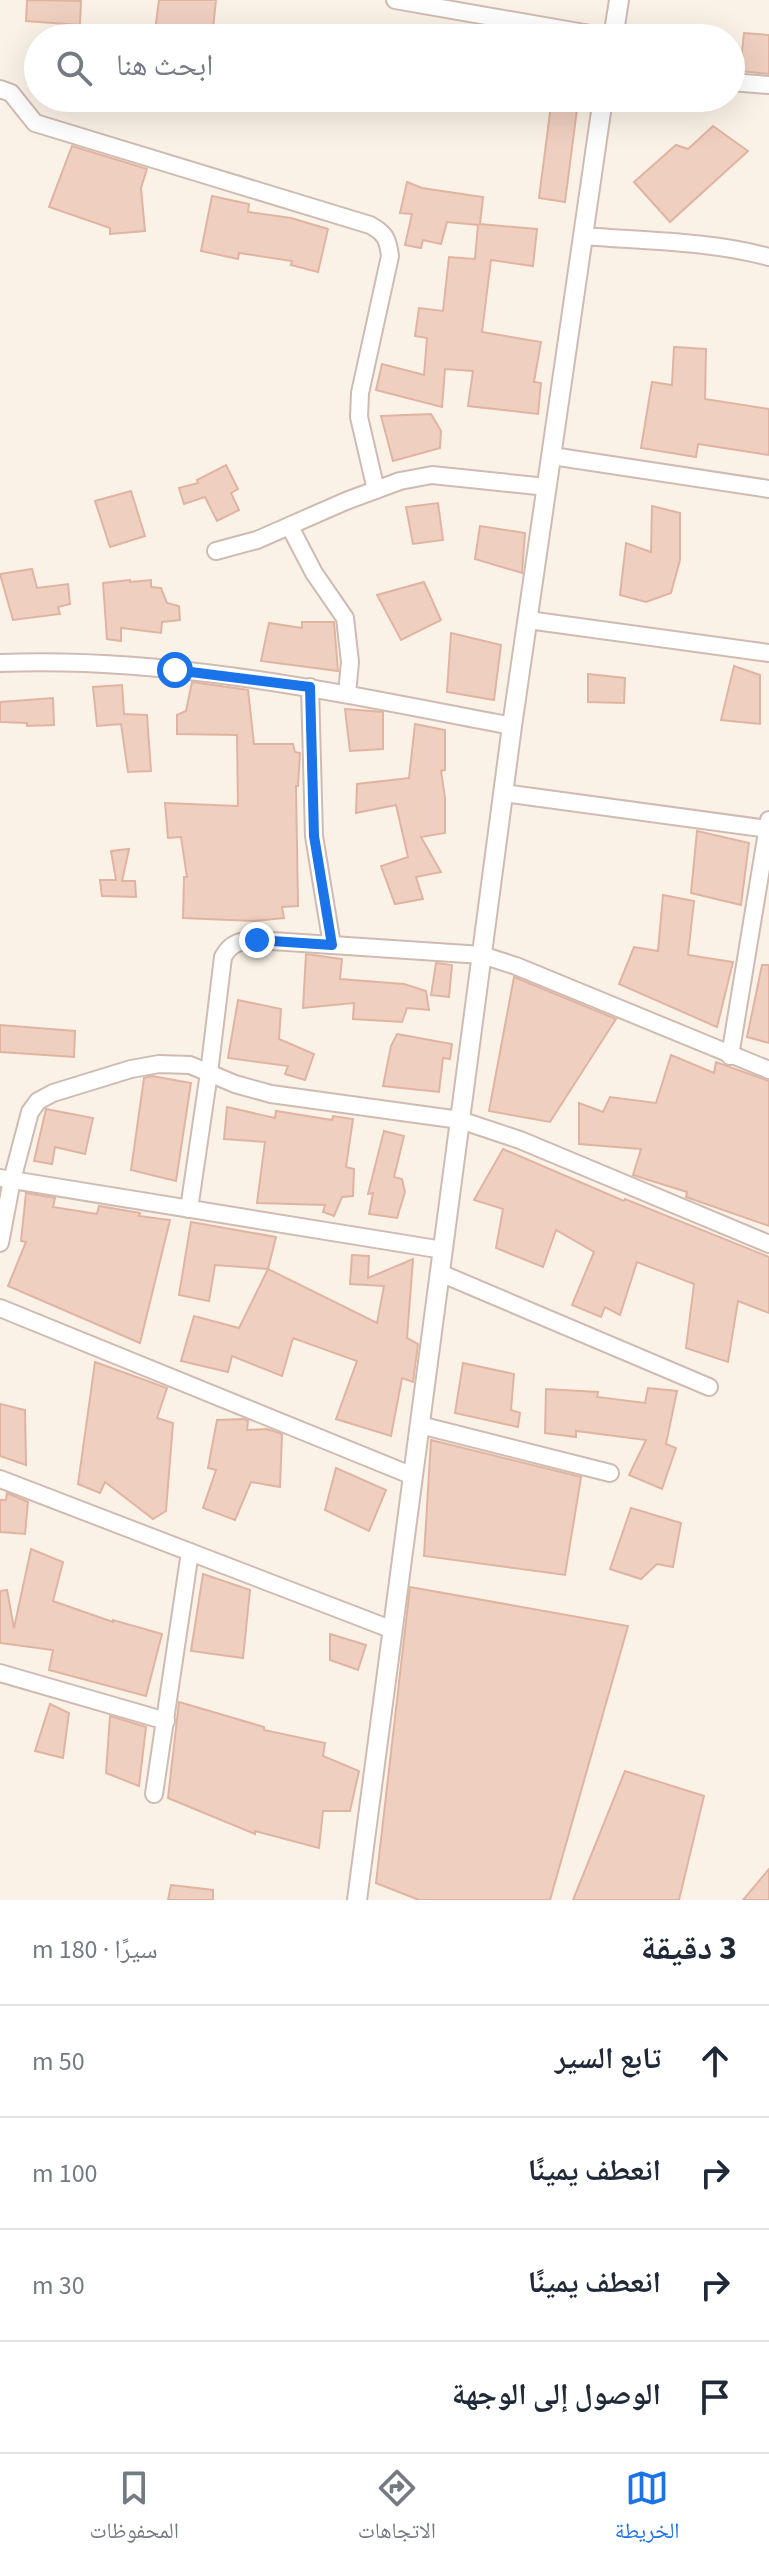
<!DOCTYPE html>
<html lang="ar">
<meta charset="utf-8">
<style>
body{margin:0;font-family:"Source Sans 3","Noto Naskh Arabic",sans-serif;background:#f2f2f3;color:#1f2937;direction:rtl}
.stop{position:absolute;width:24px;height:24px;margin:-18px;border:6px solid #1a73e8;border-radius:50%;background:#fff}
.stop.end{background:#1a73e8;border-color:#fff;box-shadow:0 2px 8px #0008}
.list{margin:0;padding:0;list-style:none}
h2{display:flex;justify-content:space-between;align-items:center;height:104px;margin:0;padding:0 32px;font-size:34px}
h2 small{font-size:26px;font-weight:400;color:#747a83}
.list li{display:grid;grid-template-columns:52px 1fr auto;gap:24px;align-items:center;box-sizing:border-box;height:112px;padding:0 32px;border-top:2px solid #e0e1e3}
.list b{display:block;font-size:30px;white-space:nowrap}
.list em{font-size:26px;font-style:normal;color:#747a83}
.icon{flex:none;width:44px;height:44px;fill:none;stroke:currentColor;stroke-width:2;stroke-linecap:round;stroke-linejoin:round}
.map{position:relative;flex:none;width:769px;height:1900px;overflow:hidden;direction:ltr}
.search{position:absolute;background:#fff;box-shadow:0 8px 32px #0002;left:24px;right:24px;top:24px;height:88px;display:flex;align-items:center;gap:20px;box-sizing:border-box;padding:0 28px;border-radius:44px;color:#747a83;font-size:30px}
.sheet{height:552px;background:#fff}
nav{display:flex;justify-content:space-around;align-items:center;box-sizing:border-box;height:112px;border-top:2px solid #e0e1e3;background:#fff;font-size:22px;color:#747a83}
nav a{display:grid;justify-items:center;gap:4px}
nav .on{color:#1a73e8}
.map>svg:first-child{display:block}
.building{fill:#efcfc0;stroke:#e1b4a2;stroke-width:2}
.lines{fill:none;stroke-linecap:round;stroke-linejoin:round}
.minor-casing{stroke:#cfbbb1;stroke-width:20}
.tertiary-casing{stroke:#cfbbb1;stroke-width:22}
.minor{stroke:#fff;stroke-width:16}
.tertiary{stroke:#fff;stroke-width:18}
.route{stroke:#1a73e8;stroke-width:10}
</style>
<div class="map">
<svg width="769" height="1900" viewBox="0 0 769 1900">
<rect width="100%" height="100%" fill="#fbf2e7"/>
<g class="building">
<path d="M27,0L81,1L80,25L26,21Z"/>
<path d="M159,0H216L212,38H154Z"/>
<path d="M744,33L769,35V74L740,71Z"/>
<path d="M551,105L577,109L565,202L539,198Z"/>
<path d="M713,126L748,151L670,222L634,182L676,145L688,149Z"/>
<path d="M72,146L147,169L141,188L145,231L110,234V228L49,207Z"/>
<path d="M407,182L422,188L483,197L480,224L537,229L533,266L491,260L482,332L541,342L534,382L541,383L538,414L468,406L473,371L445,369L442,407L376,390L382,364L424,375L427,338L415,336L419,308L443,311L449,257L475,259L478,225L447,222L441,244L423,240L421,248L405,245L412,214L400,213Z"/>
<path d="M212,196L249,204L248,212L291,218L328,229L318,272L291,265L292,261L239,253L238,259L201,251Z"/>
<path d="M674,347L706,349L705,399L769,409V455L698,444L696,457L641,448L652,382L672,385Z"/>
<path d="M431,414L441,431L440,448L393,461L381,416Z"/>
<path d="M226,465L238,489L231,493L239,510L217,521L205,497L184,504L179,488L198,483L197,480Z"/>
<path d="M131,491L145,536L110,547L95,501Z"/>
<path d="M438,503L443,540L413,544L406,507Z"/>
<path d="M652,506L680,513V560L671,593L646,602L620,595L626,543L651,552Z"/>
<path d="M480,526L525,533L522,573L475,559Z"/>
<path d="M32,569L37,588L68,584L70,604L58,607L60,614L13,620L0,574Z"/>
<path d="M130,580V582L151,580V587L161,588L167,603L179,606L180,620L162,622L161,633L121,628V641L107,639L103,583Z"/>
<path d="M424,582L441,620L401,640L377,595Z"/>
<path d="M302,622H334L338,671L261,661L269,623L302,628Z"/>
<path d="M451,633L501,645L494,700L447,692Z"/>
<path d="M734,666L760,675V724L721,720Z"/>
<path d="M588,674L625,678L624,703L588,702Z"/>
<path d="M192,682L248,690L254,744H293L295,752L300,753L298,786H296L298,906L282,907L284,918L254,921L183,918L184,877H187L181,837L168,838L165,803L238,806L237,735L177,734V715L186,711Z"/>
<path d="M122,685L124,714L147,715L151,771L128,772L121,724L97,726L93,687Z"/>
<path d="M53,698L54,725L27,726V723L0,722V702Z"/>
<path d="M345,709L383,712V749L350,751Z"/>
<path d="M415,724L445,730V770L441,771L445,798V833L421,837L441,872L416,877L423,899L395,904L381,866L408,857L396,805L356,813L357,784L409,778Z"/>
<path d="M697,831L749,843L741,905L691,893Z"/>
<path d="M129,849L122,881H135L136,897L102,896L100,880H116L111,851Z"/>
<path d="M663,895L694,901L688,955L733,962L717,1027L619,984L634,947L658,951Z"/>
<path d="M306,954L342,959L340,979L404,984L426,991L429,1010L407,1008L402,1022L353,1019L354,1003L303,1008Z"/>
<path d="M436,963L452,965L449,997L431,995Z"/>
<path d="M762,965H769V1043L747,1037Z"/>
<path d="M514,977L616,1019L550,1122L489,1111Z"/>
<path d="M238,1000L281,1009L279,1039L314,1054L305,1080L285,1074L288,1066L228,1058Z"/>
<path d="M0,1025L75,1031L74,1057L0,1052Z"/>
<path d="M397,1034L452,1044L450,1059L443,1058L439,1092L383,1086L391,1046Z"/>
<path d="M671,1055L714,1073L716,1062L769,1081V1226L686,1197L687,1192L633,1175L641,1149L579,1144V1103L603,1112L610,1097L656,1103Z"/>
<path d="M152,1076L191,1083L176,1181L131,1170L144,1078Z"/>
<path d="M227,1107L275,1118L276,1111L332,1120L333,1116L353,1119L346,1167L354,1169L353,1196L342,1197L334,1216L323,1212L325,1205L257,1203L265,1142L224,1139Z"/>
<path d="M46,1109L93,1118L85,1154L55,1147L52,1164L34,1161Z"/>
<path d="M384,1131L404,1136L394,1177L402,1179L405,1192L397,1218L369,1214L373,1193L368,1194Z"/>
<path d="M503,1149L624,1201L625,1199L769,1257V1313L738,1301L728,1362L686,1348L694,1284L637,1262L620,1315L605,1307L601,1317L572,1305L594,1252L556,1230L543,1267L496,1248L503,1209L474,1200Z"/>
<path d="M26,1193L55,1198L53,1207L97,1214L99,1206L140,1213L139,1216L170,1220L140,1343L8,1286L26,1242L21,1241Z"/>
<path d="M191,1222L276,1237L268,1269L215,1265L209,1301L179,1295Z"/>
<path d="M352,1255L369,1256L368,1278L413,1259L407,1338L418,1344L413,1382L402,1378L391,1436L336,1419L357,1361L293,1338L282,1376L232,1356L228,1372L181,1361L194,1316L239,1328L268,1269L377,1323L384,1286L350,1284Z"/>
<path d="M95,1362L167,1388L157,1418L173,1423L166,1511L153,1519L105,1482L100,1493L78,1484Z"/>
<path d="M463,1363L514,1374L511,1410L520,1413L518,1427L455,1413Z"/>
<path d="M648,1388L677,1391L666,1444L676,1448L662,1489L629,1475L646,1440L576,1431V1437L545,1433L546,1389L598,1392L597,1397L645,1403Z"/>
<path d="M0,1404L25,1410L26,1465L0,1456Z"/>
<path d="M244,1419L248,1421L247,1430L267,1429L282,1434L280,1487L251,1482L235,1520L203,1508L216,1470L208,1468L217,1420Z"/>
<path d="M431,1440L581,1477L565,1575L424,1556Z"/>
<path d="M336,1468L386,1490L369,1531L325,1510Z"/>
<path d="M7,1493L28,1502L25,1534L0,1532V1500H6Z"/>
<path d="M631,1508L681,1523L673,1567L657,1564L641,1579L610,1569Z"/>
<path d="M31,1549L63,1562L53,1601L113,1622V1620L162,1634L146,1696L49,1670L53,1650L0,1643V1591L7,1590L14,1628Z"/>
<path d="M203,1574L250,1590L243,1658L191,1651Z"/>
<path d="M410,1587L628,1626L550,1900H419L376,1883Z"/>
<path d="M330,1634L366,1645L358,1670L330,1660Z"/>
<path d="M179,1702L264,1727V1730L325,1743L323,1756L359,1771L350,1811H323L319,1848L255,1831V1834L168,1798Z"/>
<path d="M50,1704L69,1713L63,1758L35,1751Z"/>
<path d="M110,1716L146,1727L139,1786L106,1773Z"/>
<path d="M625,1771L704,1796L679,1900H573Z"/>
<path d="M769,1869V1900H743Z"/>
<path d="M171,1885L213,1890V1900H168Z"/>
</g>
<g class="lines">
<defs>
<g id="minor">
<path d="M395,0L613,38"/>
<path d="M731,82L769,85"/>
<path d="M0,89L11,93L35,123L370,225C385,233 388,239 390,256L360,393L359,417L376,490"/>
<path d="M583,236C645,241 710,241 769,257"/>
<path d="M552,456L769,489"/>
<path d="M290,527L314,573L345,618L350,662L347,694"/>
<path d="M216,551L257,540L346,501L400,481L432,475L547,487"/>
<path d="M528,620L769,653"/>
<path d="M0,663C172,656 344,694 512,726"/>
<path d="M310,687L314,836L332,945"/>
<path d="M503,793L768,829"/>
<path d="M730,1056L769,820"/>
<path d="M0,1178L443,1250"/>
<path d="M189,1209L209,1073L223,957C231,942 241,941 257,940L482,955L516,966L769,1070"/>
<path d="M0,1243L12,1180L30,1112L38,1101L53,1093L131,1069L159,1064L190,1065L235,1084L271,1094L460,1120L520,1140L769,1244"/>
<path d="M440,1273L709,1387"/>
<path d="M0,1308L413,1476"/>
<path d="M420,1425L610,1473"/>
<path d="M0,1479L393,1630"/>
<path d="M0,1673L166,1721"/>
<path d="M154,1794L190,1552"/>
</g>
<g id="tertiary">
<path d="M613,38L619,0"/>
<path d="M357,1900L512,726L603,98"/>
</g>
</defs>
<use href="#minor" class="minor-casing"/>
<use href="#tertiary" class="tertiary-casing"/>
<use href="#minor" class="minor"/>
<use href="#tertiary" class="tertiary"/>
</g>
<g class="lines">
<path class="route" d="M175,670L310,687L314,836L332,945L257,940"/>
</g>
</svg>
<div class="stop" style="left:175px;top:670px"></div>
<div class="stop end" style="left:257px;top:940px"></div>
<div class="search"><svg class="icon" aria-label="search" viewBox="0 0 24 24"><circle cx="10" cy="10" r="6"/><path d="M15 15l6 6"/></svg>ابحث هنا</div>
</div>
<section class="sheet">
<h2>3 دقيقة<small>سيرًا · 180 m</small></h2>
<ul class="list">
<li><svg class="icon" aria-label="ahead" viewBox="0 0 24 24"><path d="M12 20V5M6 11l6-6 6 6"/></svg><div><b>تابع السير</b></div><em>50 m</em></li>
<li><svg class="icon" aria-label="right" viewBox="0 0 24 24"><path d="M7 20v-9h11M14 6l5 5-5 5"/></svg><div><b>انعطف يمينًا</b></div><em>100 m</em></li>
<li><svg class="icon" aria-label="right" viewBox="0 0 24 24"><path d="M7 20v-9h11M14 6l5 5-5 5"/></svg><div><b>انعطف يمينًا</b></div><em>30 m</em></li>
<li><svg class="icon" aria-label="arrive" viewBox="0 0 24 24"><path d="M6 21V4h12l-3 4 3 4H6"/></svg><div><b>الوصول إلى الوجهة</b></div></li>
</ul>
</section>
<nav>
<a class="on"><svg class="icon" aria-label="map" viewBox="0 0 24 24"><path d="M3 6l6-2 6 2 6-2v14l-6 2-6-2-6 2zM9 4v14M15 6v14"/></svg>الخريطة</a>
<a><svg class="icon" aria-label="directions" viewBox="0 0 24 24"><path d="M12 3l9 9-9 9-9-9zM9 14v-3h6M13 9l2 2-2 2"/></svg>الاتجاهات</a>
<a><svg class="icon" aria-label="saved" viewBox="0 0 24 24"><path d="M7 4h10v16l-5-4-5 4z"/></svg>المحفوظات</a>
</nav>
